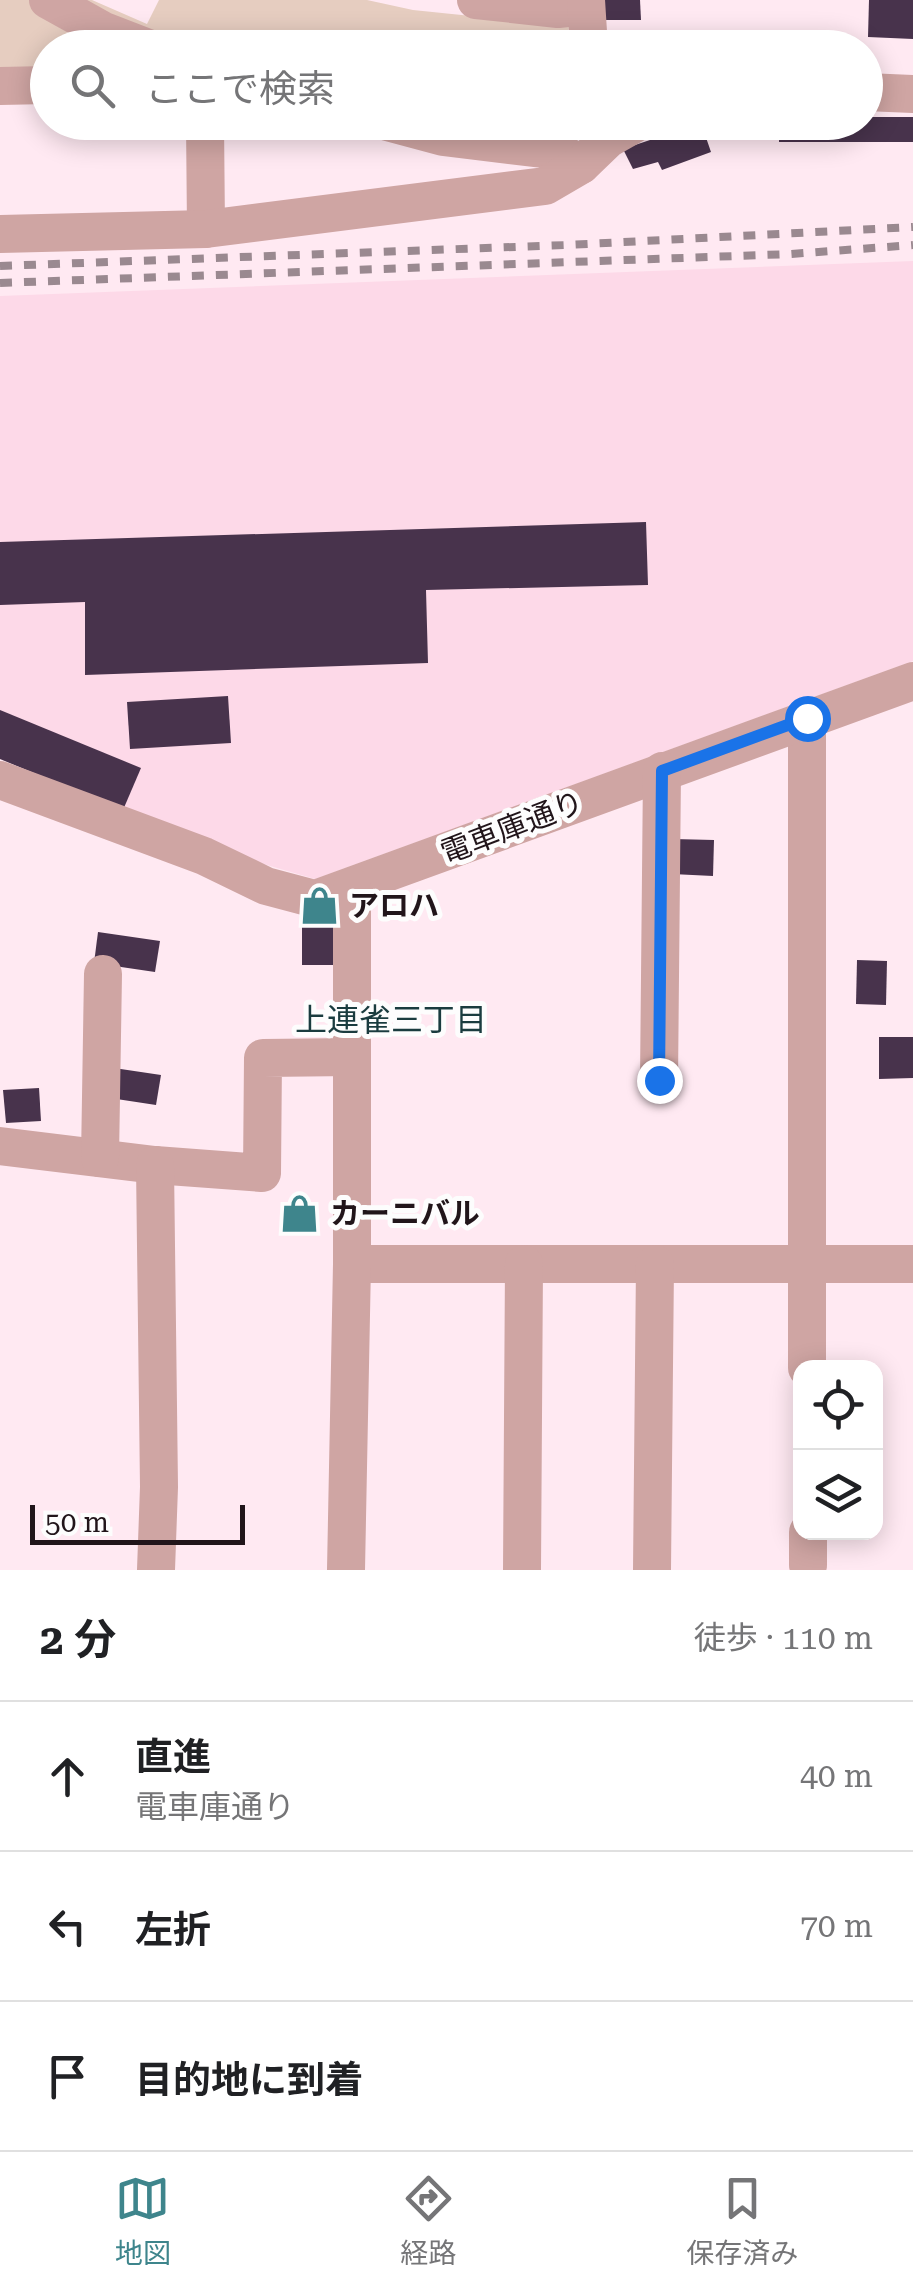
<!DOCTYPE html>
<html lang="ja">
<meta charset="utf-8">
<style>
body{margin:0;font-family:"Roboto Serif","Noto Sans JP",serif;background:#f2f2f2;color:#202124}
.controls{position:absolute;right:30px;bottom:30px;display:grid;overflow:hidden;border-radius:20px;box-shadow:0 5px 25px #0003}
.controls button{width:90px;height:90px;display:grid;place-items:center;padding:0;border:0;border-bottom:2px solid #e0e0e0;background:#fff;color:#202124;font:50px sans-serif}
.scale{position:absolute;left:30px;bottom:25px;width:215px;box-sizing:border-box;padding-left:10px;border:5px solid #21151a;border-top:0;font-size:28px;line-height:35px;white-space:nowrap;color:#21151a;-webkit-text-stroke:8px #fdfdfd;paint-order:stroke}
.stop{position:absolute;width:30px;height:30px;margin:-22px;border:8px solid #1a73e8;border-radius:50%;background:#fff}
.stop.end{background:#1a73e8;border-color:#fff;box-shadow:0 2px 10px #0008}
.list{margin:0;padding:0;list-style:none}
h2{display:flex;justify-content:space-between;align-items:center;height:130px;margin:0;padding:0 40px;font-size:42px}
h2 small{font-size:32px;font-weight:400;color:#757577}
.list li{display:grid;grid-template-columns:65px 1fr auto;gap:30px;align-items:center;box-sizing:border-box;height:150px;padding:0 40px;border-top:2px solid #e0e0e0}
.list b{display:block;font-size:38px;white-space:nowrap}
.list p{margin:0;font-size:32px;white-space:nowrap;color:#757577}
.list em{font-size:32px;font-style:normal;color:#757577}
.icon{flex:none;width:55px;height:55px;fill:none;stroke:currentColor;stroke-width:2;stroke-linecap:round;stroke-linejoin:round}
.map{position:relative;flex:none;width:913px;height:1570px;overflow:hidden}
.search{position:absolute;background:#fff;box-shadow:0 5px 25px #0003;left:30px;right:30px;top:30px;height:110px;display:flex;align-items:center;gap:25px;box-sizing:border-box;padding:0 35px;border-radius:55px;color:#757577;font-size:38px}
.sheet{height:580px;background:#fff}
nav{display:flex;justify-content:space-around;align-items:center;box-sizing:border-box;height:140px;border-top:2px solid #e0e0e0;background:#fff;font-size:28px;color:#757577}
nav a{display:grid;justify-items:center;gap:5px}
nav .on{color:#3e858c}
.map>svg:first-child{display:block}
.built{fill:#fdd9e8}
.green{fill:#e6cdc0}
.building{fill:#48334c}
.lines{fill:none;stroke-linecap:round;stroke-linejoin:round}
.minor{stroke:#cfa5a3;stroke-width:38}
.rail{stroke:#9a8990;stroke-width:8;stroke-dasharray:12 12;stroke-linecap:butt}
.route{stroke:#1a73e8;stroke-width:12}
.labels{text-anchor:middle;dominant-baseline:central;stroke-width:10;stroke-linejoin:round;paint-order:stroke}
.street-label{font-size:30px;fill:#21151a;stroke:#fdfdfd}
.poi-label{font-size:30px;font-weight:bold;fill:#21151a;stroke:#fdfdfd;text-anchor:start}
.neighbourhood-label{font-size:32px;fill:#1a3c3f;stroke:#fdfdfd}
</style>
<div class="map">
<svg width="913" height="1570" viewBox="0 0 913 1570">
<rect width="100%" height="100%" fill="#ffe9f2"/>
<path class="built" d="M913,261V661L315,879L229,854L0,758V296Z"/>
<path class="green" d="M0,0H92L147,24L159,0H367L413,10L569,26L567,47L48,48L47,67L0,68Z"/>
<g class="building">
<path d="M604,0H640L641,20H605Z"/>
<path d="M869,0H913V39L868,37Z"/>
<path d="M866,117H913V142H779V122H866Z"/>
<path d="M701,123L711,152L662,170L658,162L633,169L623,149Z"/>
<path d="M646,522L648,585L426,590L428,663L85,675V602L0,605V542Z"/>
<path d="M228,696L231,743L130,749L127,702Z"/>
<path d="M0,710L141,768L123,810L0,759Z"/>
<path d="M673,839L714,840L713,876L672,874Z"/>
<path d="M302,908H342L343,965H302Z"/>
<path d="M98,932L160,941L155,972L94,963Z"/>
<path d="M857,960L887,961L886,1005L856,1004Z"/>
<path d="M879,1037H913V1078L879,1079Z"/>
<path d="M114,1068L161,1075L156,1105L110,1098Z"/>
<path d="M39,1088L41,1121L6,1123L3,1090Z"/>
</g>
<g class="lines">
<g class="minor">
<path d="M48,0L104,31L148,48"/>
<path d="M476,0L558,9L586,6"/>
<path d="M586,0L589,48"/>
<path d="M0,86L48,85"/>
<path d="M866,92L913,94"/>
<path d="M205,122L206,229"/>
<path d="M387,122L443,137L559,151L581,165"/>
<path d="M0,234L206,229L545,186L581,165L608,139L638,122"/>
<path d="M807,718V1368"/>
<path d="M0,780L204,856L266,886L315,899L913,681"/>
<path d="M659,1080L662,771"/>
<path d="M0,1146L155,1165L262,1173L263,1058L352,1057"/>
<path d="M100,1158L103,974"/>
<path d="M155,1165L159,1487L156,1570"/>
<path d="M352,1264H913"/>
<path d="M808,1532V1565"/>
<path d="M346,1570L352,1264V887"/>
<path d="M522,1570L524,1264"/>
<path d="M652,1570L655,1264"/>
</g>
<g class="rail">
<path d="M0,266L567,245L913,227"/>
<path d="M0,283L790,254L913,245"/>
</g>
</g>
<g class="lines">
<path class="route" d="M659,1080L662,771L807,718"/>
</g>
<defs>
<symbol id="shop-bare" viewBox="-9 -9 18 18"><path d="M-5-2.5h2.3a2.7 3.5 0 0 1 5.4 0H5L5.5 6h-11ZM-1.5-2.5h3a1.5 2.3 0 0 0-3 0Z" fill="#3e858c" stroke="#fdfdfd" stroke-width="2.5" paint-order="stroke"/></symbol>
</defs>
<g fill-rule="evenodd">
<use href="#shop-bare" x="292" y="878" width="55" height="55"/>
<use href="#shop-bare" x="272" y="1186" width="55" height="55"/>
</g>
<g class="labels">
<g class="street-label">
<text transform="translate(512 827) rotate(-21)">電車庫通り</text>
</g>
<g class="poi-label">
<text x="349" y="905">アロハ</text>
<text x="330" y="1213">カーニバル</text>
</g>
<g class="neighbourhood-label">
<text x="391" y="1020">上連雀三丁目</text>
</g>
</g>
</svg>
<div class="controls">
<button><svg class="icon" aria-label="locate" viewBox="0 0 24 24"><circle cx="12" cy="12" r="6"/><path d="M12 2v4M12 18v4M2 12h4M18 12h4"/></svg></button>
<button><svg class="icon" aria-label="layers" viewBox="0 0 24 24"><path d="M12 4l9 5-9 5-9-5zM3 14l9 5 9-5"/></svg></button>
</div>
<div class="scale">50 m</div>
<div class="stop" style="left:807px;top:718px"></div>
<div class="stop end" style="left:659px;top:1080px"></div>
<div class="search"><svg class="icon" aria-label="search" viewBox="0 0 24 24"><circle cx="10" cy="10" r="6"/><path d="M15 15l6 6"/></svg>ここで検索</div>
</div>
<section class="sheet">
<h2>2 分<small>徒歩 · 110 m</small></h2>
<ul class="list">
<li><svg class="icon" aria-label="ahead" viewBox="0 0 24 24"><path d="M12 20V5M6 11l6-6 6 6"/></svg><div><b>直進</b><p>電車庫通り</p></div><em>40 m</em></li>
<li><svg class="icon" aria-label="left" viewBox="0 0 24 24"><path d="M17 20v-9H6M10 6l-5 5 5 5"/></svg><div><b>左折</b></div><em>70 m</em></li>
<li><svg class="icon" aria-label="arrive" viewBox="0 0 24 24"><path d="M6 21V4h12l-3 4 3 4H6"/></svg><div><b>目的地に到着</b></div></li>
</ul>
</section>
<nav>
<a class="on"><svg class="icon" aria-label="map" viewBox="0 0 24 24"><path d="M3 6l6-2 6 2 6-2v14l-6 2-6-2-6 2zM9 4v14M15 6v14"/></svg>地図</a>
<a><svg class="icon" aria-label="directions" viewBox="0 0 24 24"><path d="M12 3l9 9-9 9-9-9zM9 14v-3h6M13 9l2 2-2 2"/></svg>経路</a>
<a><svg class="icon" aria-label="saved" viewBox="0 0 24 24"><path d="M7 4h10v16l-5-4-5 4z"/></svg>保存済み</a>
</nav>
